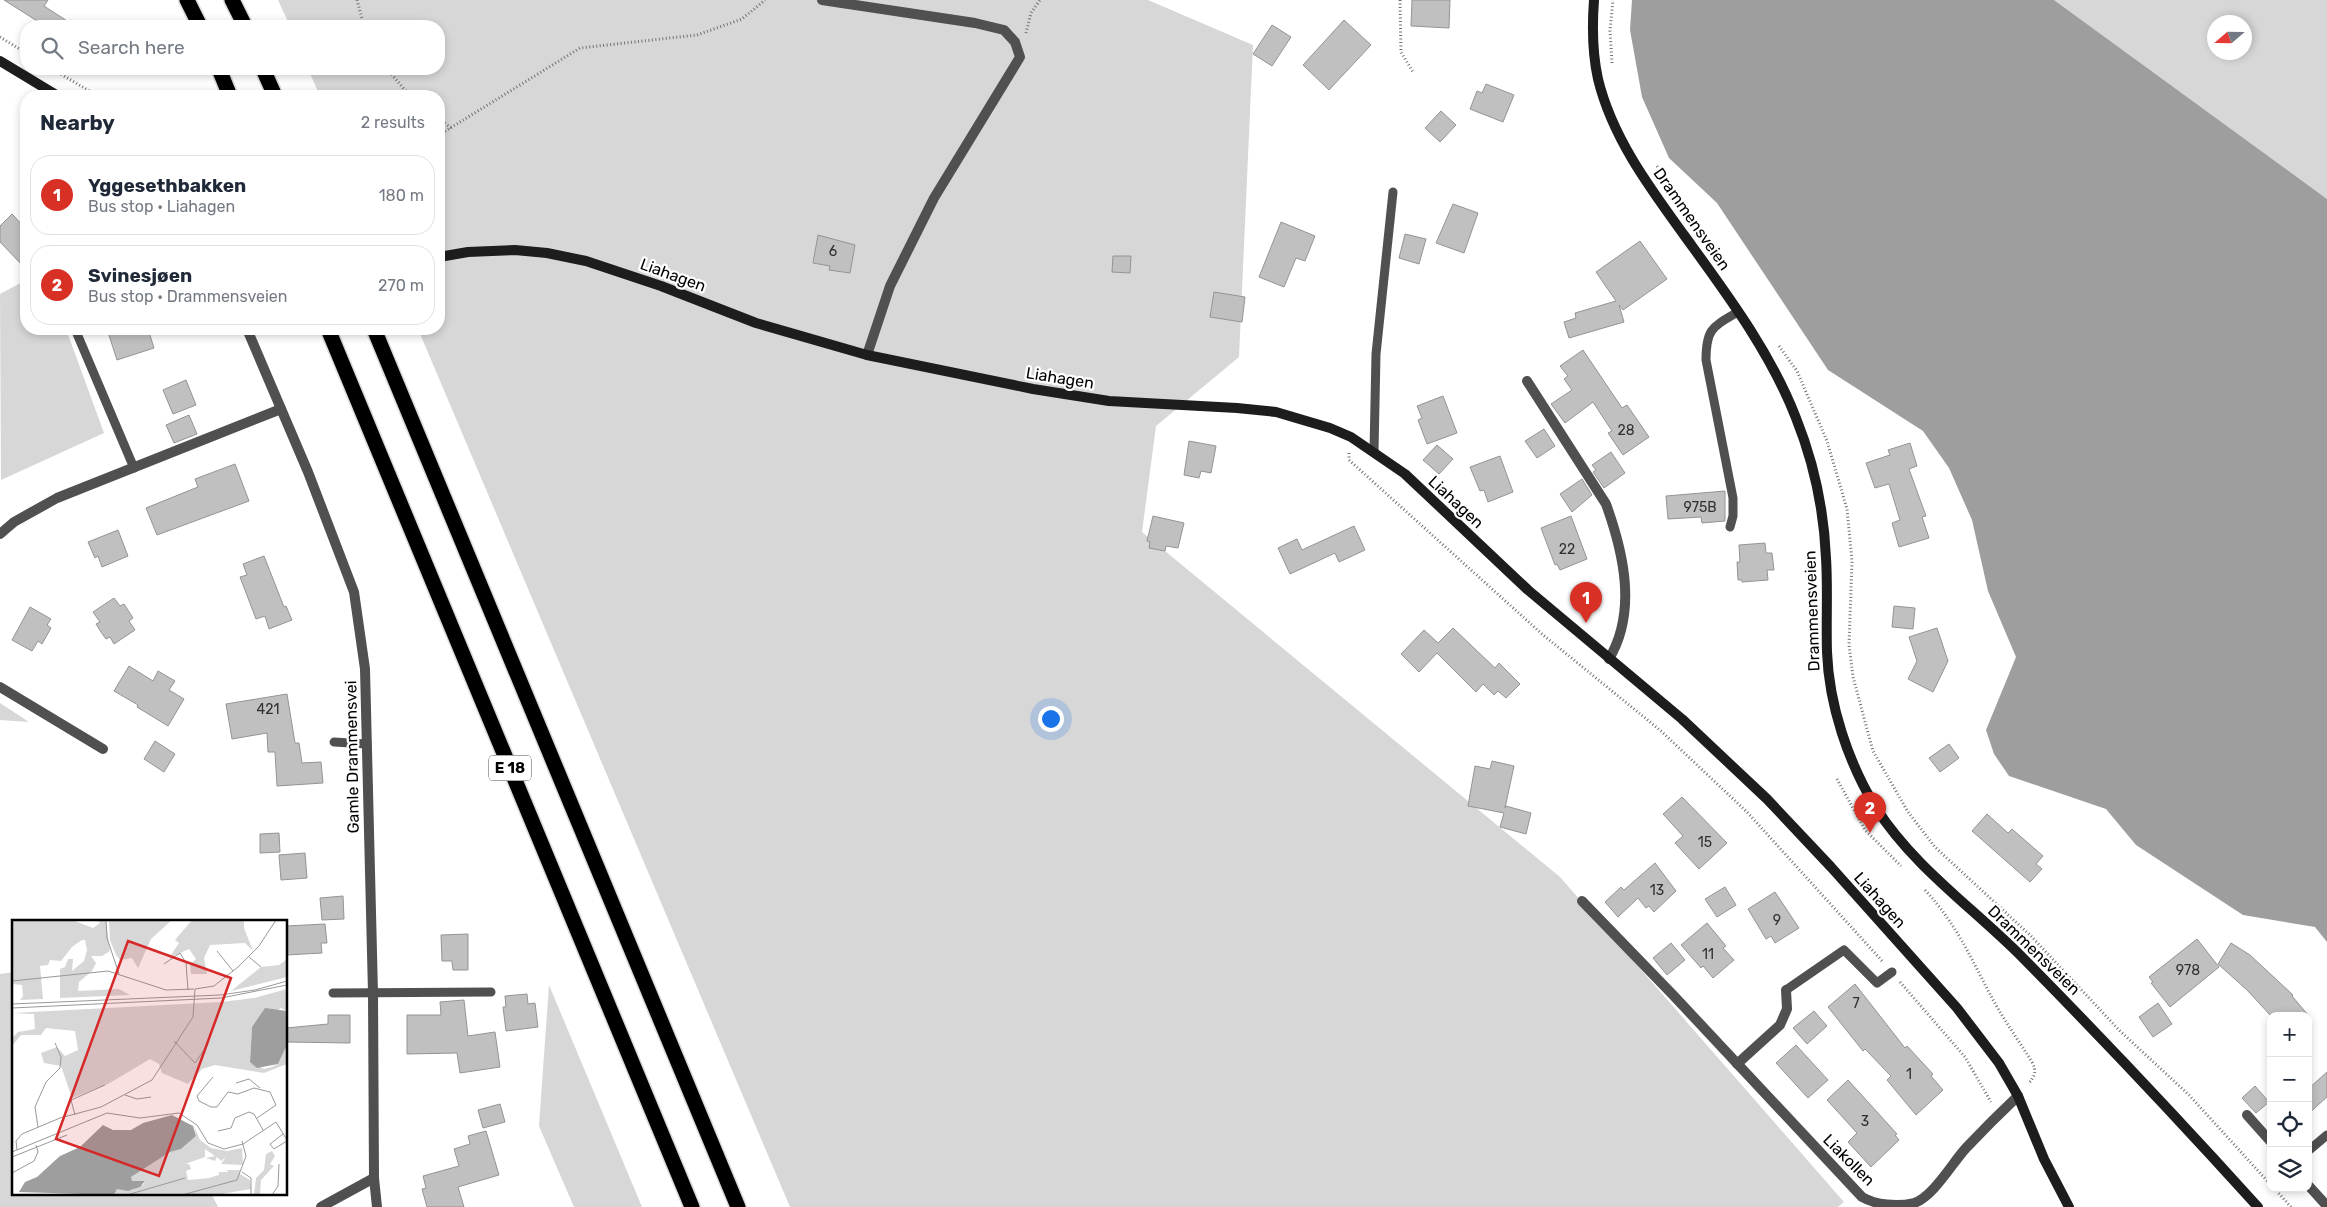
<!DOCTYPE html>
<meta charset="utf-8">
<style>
body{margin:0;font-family:Rubik,sans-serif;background:#f6f6f7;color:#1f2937}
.controls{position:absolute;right:15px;bottom:15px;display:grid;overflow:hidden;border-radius:10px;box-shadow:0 2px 8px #0003}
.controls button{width:45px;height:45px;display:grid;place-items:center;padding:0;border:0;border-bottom:1px solid #e0e1e3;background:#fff;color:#1f2937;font:25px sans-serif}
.compass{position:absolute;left:2207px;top:15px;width:45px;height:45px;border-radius:50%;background:#fff;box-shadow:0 2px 8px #0003;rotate:250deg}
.you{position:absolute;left:1050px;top:718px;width:18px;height:18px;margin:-12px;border:4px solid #fff;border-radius:50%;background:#1a73e8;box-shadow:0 0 0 8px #1a73e833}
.badge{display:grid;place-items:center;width:32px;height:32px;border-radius:50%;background:#d93025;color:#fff;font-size:16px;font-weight:700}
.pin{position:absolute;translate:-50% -41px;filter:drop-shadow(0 1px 2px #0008)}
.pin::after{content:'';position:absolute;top:26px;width:18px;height:15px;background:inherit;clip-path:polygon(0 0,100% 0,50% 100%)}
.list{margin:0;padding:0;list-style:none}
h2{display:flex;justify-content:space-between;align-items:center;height:65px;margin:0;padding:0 20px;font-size:21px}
h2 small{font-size:16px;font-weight:400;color:#747a83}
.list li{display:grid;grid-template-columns:32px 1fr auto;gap:15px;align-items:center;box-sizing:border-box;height:80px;margin:0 10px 10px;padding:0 10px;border:1px solid #e0e1e3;border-radius:20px}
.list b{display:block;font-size:19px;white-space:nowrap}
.list p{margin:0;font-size:16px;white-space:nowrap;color:#747a83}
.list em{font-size:16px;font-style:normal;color:#747a83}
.icon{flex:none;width:28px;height:28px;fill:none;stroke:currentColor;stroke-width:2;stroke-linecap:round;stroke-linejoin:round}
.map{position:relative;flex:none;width:2327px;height:1207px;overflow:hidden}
.search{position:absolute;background:#fff;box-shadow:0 2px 8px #0003;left:20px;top:20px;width:425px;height:55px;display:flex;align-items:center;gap:12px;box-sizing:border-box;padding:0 18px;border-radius:20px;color:#747a83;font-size:19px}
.panel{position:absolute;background:#fff;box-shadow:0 2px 8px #0003;left:20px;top:90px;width:425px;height:245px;border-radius:20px}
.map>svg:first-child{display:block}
.green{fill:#d7d7d7;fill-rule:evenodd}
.water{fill:#9e9e9e}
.building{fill:#c0c0c0;stroke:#949494}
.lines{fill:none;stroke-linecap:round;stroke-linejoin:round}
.motorway-casing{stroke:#dbdbdb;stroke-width:18}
.path{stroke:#727272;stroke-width:3;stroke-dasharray:1 2.5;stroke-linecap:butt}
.service{stroke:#505050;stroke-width:9}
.minor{stroke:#505050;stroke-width:10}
.tertiary{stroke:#505050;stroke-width:10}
.secondary{stroke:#1d1d1d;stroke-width:10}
.motorway{stroke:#000;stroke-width:15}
.labels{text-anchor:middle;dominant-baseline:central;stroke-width:4.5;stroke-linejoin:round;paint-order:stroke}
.number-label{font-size:14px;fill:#303030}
.shield{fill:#fff;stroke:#4c4c4c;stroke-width:1}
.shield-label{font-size:15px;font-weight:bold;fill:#000}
.street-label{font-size:16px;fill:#000;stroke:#fff}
.inset-road{fill:none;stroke:#999;stroke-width:1}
.view{fill:#d62828;fill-opacity:0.15;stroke:#d62828;stroke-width:2.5}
.inset-edge{fill:none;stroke:#000;stroke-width:2.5}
</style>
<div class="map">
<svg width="2327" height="1207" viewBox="0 0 2327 1207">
<rect width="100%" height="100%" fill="#fff"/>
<g class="green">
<path d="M278,0H1148L1253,45L1239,357L1156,426L1142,532L1560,877L1844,1202L1838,1207H790L418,329H439V96H320L308,69H439V26H290Z"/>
<path d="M2054,0H2327V199ZM2214,22H2244V52H2214Z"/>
<path d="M26,280V329H66L104,433L1,480L0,294Z"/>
<path d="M0,703L29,722L0,720Z"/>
<path d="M14,972V1193H211L218,1207H0V974Z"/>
<path d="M549,985L642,1207H574L539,1126Z"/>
</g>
<path class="water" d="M1632,0H2054L2327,199V942L2315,927L2243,915L2136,845L2106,809L2009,776L1994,754L1986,730L2016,657L1988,591L1972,520L1949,468L1923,431L1828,370L1717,203L1669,158L1642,97L1630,30Z"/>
<g class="building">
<path d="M4,0H48L44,6L75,26H45Z"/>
<path d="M1412,0H1450L1449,28L1411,26Z"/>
<path d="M1344,20L1371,45L1329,90L1303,65Z"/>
<path d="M1272,25L1291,37L1272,66L1253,54Z"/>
<path d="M1486,84L1514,95L1503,122L1470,109L1477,91L1482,93Z"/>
<path d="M1441,111L1456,125L1440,142L1425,128Z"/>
<path d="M1453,204L1478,213L1464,253L1436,243Z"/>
<path d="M12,214L26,229V269L0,242V226Z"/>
<path d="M1281,222L1315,236L1305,261L1296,258L1284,287L1259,277Z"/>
<path d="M1405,234L1426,239L1419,264L1399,258Z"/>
<path d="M818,235L855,245L850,273L829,270L830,266L813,263Z"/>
<path d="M1640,241L1667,279L1623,310L1619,305L1624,322L1569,338L1564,322L1576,318L1575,313L1616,301L1596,272Z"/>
<path d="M1113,256H1131L1130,273L1112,272Z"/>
<path d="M1214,292L1245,297L1242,322L1210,317Z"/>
<path d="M107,329H148L154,348L117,360Z"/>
<path d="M1583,350L1622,408L1627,405L1649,437L1623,455L1608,433L1612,431L1593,402L1565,423L1551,404L1572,390L1564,379L1568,376L1560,366Z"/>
<path d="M186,380L196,405L173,414L163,390Z"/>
<path d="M1443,396L1457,433L1427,444L1418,420L1422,418L1417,406Z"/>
<path d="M189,415L197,434L174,443L166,425Z"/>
<path d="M1544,429L1555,446L1537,458L1525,441Z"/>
<path d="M1189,441L1216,446L1211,473L1201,471L1199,478L1184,475Z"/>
<path d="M1910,443L1917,466L1909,469L1926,516L1922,517L1929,538L1899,547L1892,523L1900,520L1889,484L1875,488L1866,463L1890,455L1888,450Z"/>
<path d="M1437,445L1453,459L1439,474L1423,460Z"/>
<path d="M1611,452L1625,473L1604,488L1593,472L1596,470L1592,465Z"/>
<path d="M1500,456L1513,492L1488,502L1484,490L1480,491L1470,467Z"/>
<path d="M235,464L249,501L157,535L146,508L198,487L195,479Z"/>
<path d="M1582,479L1592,495L1572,512L1560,494Z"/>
<path d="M1725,491V521L1702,523L1701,517L1668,519L1666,496Z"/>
<path d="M1153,516L1184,523L1178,548L1166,546L1165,551L1149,548L1150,542L1147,541Z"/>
<path d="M1571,516L1587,559L1560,570L1557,564L1555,565L1541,528Z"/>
<path d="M1354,526L1365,550L1339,562L1335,553L1290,574L1278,548L1297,539L1302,550Z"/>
<path d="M118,530L128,556L102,567L98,556L95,558L88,542Z"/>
<path d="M1765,543L1766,553H1772L1774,570H1767L1768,580L1742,582V580H1738L1737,562H1740L1739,545Z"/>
<path d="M264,556L284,607L286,606L292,620L269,629L265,616L256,619L240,577L247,575L243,564Z"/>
<path d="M114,598L120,606L124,604L133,618L129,621L135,630L114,644L110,637L106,639L101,632L96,624L100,622L93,612Z"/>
<path d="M1894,606L1915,608L1913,629L1892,627Z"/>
<path d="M30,607L51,619L47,625L51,628L42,644L38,641L32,651L12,640Z"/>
<path d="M1453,628L1495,668L1499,663L1520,684L1506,698L1498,691L1494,695L1483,684L1476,692L1437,653L1419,672L1401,654L1424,630L1438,643Z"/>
<path d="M1937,628L1948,661L1933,692L1908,679L1917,661L1909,637Z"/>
<path d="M129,666L153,681L158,671L175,681L169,690L184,699L168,726L137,707L138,705L114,691Z"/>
<path d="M287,694L295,743H299L302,763L321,762L323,783L277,786L275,752H268L267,733L232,739L226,704Z"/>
<path d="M155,741L175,754L164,772L144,759Z"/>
<path d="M1949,744L1959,758L1940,772L1929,758Z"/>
<path d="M1492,761L1514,766L1505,808L1506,806L1531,813L1526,834L1500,827L1504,813L1468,806L1475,766L1490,769Z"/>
<path d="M1682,797L1727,843L1699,869L1675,843L1683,836L1663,814Z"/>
<path d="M1987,814L2008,833L2012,829L2043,856L2036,864L2042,869L2030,882L1972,831Z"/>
<path d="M279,833L280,852L260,853V834Z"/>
<path d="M305,853L307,878L281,880L279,855Z"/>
<path d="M1655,863L1676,891L1654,912L1649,906L1646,908L1638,898L1618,917L1605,902L1621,887L1624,890Z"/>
<path d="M1725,887L1736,905L1717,917L1705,899Z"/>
<path d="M1775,892L1799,928L1775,943L1771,936L1766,939L1748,909Z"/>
<path d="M343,896L344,919L322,920L320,898Z"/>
<path d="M1707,923L1726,946L1723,948L1734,960L1713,978L1703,966L1701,968L1681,945Z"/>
<path d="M325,924L327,943H321L322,953L286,955V926Z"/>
<path d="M468,934V970H453L452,961H442L441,935Z"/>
<path d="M2197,939L2219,967L2170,1007L2151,983L2153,982L2149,977Z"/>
<path d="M1671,943L1685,960L1667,975L1653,958Z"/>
<path d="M2231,943L2250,955L2293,995L2292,996L2309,1016H2271L2247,990L2218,964Z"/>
<path d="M1855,984L1905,1048L1907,1046L1933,1074L1931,1076L1943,1090L1916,1115L1887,1080L1891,1076L1865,1049L1863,1051L1828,1007Z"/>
<path d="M527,994L528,1004L535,1003L538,1027L506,1031L503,1007H506L505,996Z"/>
<path d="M464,1000L468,1036L495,1032L500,1067L460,1073L457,1053L407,1054V1015H441L440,1002Z"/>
<path d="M2158,1003L2172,1024L2153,1037L2139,1017Z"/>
<path d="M1814,1011L1827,1026L1807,1044L1793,1028Z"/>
<path d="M328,1015H350V1043L286,1042V1028L328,1024Z"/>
<path d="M1796,1045L1828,1080L1808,1098L1776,1063Z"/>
<path d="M2327,1072V1097L2308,1114V1089Z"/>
<path d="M1848,1080L1897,1134L1895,1135L1899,1140L1871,1167L1848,1142L1857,1133L1827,1100Z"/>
<path d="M2255,1086L2269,1102L2256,1113L2242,1098Z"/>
<path d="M500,1104L505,1122L483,1128L478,1110Z"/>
<path d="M486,1131L499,1175L458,1187L464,1207H427L422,1189L426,1188L423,1176L459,1166L454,1149L470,1144L468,1136Z"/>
</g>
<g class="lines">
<defs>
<g id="motorway">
<path d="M187,0L200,26"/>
<path d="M232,0L245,26"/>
<path d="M219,69L230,96"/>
<path d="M263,69L275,96"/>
<path d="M328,329L692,1207"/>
<path d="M374,329L738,1207"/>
</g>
</defs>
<use href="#motorway" class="motorway-casing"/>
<g class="path">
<path d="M357,0L364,26"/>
<path d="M1400,0L1401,52L1413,72"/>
<path d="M1026,33L1031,13L1040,0"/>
<path d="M0,37L26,53"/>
<path d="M1612,63L1610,31L1613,0"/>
<path d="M52,69L98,96"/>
<path d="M387,69L410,96"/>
<path d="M439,119L451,128"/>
<path d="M439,135L580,48L697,35L742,19L765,0"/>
<path d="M1657,166L1678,198"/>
<path d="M1779,346L1797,371L1827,441L1847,509L1852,561L1849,645L1853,677L1873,751L1908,812L1935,847L2031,936L2120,1031L2189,1095L2271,1185"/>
<path d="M1349,453V460L1542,634L1661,731L1747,812L1883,962"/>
<path d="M1837,779L1865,830L1901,866"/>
<path d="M1925,890C1960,928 1973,964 1997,1007C2008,1026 2021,1044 2032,1062C2037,1072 2035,1076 2028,1084"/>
<path d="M1900,982L1965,1057L1991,1102"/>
<path d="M2274,1188L2291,1207"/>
</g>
<g class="service">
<path d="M75,329L134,468"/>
<path d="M1374,451L1376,354L1393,192"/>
<path d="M1730,527L1733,516V498L1706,360C1706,329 1712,327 1738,312"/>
<path d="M334,742L367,744"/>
<path d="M1786,990L1844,950L1877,983L1892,972"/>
<path d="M333,993L491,992"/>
<path d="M2308,1151L2327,1135"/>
</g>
<g class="minor">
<path d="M822,0L975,23L1004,30L1015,42L1020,57L934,198L890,286L867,355"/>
<path d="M1527,381L1606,504C1624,554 1637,612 1609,659"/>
<path d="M0,534L14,522L57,498L281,409"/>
<path d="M0,687L103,749"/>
<path d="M1582,901L1674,996L1862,1197C1876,1205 1897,1207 1914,1203C1933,1197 1953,1162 1966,1148C1983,1130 2000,1113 2018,1096"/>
<path d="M1737,1064L1780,1025L1787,1009L1786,990"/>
<path d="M2247,1115L2271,1142"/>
<path d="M2308,1185L2327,1206"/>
<path d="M321,1207L374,1178"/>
</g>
<path class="tertiary" d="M247,329L308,472L354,592L365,669L373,993L374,1178L377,1207"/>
<g class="secondary">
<path d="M1594,0C1592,27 1592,52 1598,79C1612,137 1649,187 1684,235C1726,293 1770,351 1796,418C1814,463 1824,511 1826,558C1828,589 1826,620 1827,652C1829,705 1848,762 1876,808C1914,867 1972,907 2021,956C2102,1038 2181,1122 2258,1207"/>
<path d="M0,61L58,96"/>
<path d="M439,257L468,252L515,250L547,253L586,261L661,286L756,323L867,355L1033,389L1109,401L1237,408L1276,412L1330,428L1351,437L1405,474L1528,590L1682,719L1767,799L1831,867L1957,1008L1999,1063L2018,1096L2044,1159L2069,1207"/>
<path d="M247,329H248"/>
</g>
<use href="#motorway" class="motorway"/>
</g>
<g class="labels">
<g class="number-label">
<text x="833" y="251">6</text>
<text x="1626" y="430">28</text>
<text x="1700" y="507">975B</text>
<text x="1567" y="549">22</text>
<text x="268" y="709">421</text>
<text x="1705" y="842">15</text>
<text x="1657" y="890">13</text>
<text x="1777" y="920">9</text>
<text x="1708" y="954">11</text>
<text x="2188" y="970">978</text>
<text x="1856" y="1003">7</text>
<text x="1909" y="1074">1</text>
<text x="1865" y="1121">3</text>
</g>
<rect class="shield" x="489" y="755.5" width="42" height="25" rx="4"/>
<g class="shield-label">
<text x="510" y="768">E 18</text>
</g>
<g class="street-label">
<text transform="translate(1692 219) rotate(55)">Drammensveien</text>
<text transform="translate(673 275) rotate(20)">Liahagen</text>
<text transform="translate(1060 378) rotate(9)">Liahagen</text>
<text transform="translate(1456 502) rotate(43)">Liahagen</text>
<text transform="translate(1812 611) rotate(-92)">Drammensveien</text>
<text transform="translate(352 757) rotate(-91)">Gamle Drammensvei</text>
<text transform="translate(1880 900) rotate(48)">Liahagen</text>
<text transform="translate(2034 950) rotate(44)">Drammensveien</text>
<text transform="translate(1849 1160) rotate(45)">Liakollen</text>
</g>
</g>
<g transform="translate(12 920)">
<rect width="275" height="275" fill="#fff"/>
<path d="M0,0H60L81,8L88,3L85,0L94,1L98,31L90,36H79L84,43L80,51L67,62L66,71L107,69L118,75L48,78V49L53,47L56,39H61L60,51L72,41L75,30L73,20H70L60,27L49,41L38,40L36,45L28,46L31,79L8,80L11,76L10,65L0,64ZM97,0H160L139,19L126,48L120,38L108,40L104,35L98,20ZM180,0H232V8L241,31L233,23L198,25L192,38L195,54H179L178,44L184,39L177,29L157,38L167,23L163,20ZM275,39V57L219,71L249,47L267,45ZM275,69V91L269,88L240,107L238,142L252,149L260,147L266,144L275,125V144L252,153L203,145L190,149L176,164L150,153L147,144L138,139L96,164L60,178L49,146L32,143L29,133L45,127L53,136L66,130L63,111L34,108L29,115H9L0,126V118L6,112L23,109L22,94L0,93L209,82L242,78ZM182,206L188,220L199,228L215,231L230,228L231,245L209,244L214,237L209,241L205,237L203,241L194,238L203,236L193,229V237L173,244H177L179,249L174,251L176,260L197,258L207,255V252H216L215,250H228V254L238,260L239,269L203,275H102L105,269L120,270L132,264L133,261H120L119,257L158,232L169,229L184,216ZM260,231L263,236L258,244L262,246L249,260L248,275H242L244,258L252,250L254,234Z" fill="#d7d7d7"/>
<path d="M253,88L275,91V125L266,144L245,148L238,142L240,107ZM160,195L181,206L184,216L169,229L158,232L119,257L120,261H133L128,267L116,271L105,269L102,275L7,272L13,262L25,257L48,236L68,227L91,205L101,210H119L131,203Z" fill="#9e9e9e"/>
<path class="inset-road" d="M94,0L95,18L107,54M205,31L221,51M237,37L249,47M152,44L168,33L174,43L176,70M0,61L96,51L154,70L182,69M0,84L208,75L243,70L275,61M0,88L209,78L275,65M162,121L183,143L196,124M201,157L185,176L187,181L199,187H205L216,172L226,174L242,168L258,172L264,185L245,198M224,163L237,159L248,168M113,175L125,179L139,177M63,195L59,180L93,165M264,202L275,220M26,207L23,187L34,162L48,148L49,137L43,123M206,211L219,208L223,198L237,192L242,194L251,210M271,214L258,224L262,229L275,221M5,230L4,221L10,214L48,198L89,187L140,160L181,97L183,69L202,66L226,47L247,26L264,0M0,232L95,193L128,198L167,193L185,205L196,223L212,229L231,224L264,202M0,237L55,215M230,252L239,258V275M0,253L22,241L26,232L24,225M115,275L173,258M170,275L225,260L234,236L230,221M260,275L266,266L267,244"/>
<path class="view" d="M116,21L219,58L147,256L44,219Z"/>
<rect width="275" height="275" class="inset-edge"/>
</g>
</svg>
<div class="controls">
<button>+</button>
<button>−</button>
<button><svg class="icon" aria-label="locate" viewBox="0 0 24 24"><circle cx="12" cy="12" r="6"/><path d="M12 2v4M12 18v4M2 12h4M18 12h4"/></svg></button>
<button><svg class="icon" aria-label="layers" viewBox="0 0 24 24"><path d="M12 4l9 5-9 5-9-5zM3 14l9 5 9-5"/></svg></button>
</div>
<svg class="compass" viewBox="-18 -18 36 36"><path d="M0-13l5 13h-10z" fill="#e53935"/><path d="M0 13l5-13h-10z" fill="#747a83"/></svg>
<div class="you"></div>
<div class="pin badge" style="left:1586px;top:623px">1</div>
<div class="pin badge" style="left:1870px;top:833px">2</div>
<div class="search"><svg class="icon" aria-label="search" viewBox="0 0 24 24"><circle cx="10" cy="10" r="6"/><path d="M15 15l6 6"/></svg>Search here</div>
<section class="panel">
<h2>Nearby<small>2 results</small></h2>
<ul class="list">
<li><span class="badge">1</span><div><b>Yggesethbakken</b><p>Bus stop · Liahagen</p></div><em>180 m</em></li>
<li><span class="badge">2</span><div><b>Svinesjøen</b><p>Bus stop · Drammensveien</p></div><em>270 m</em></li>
</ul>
</section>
</div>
